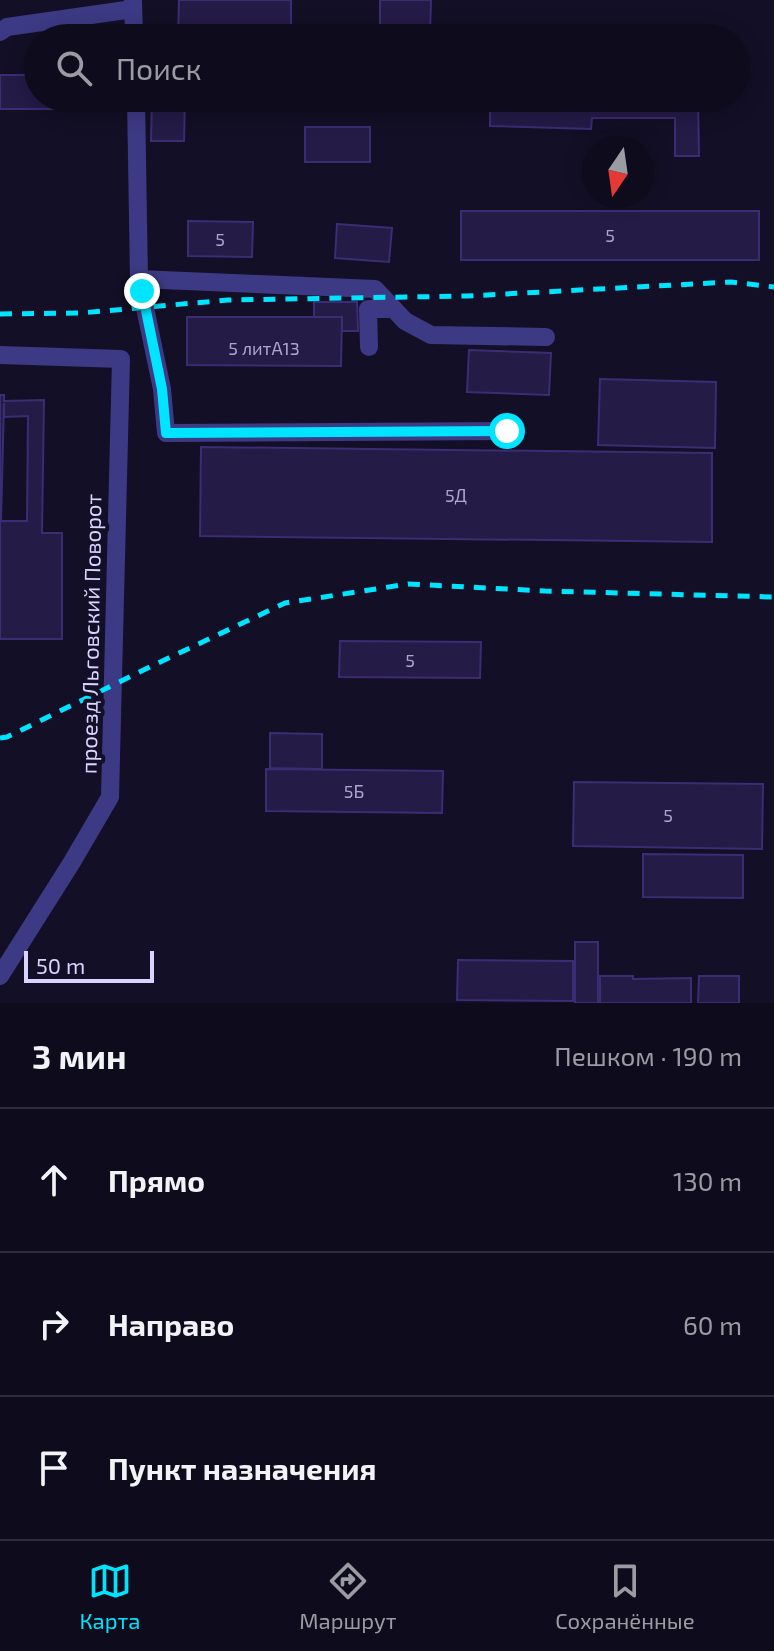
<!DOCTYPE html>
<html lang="ru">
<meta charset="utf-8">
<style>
body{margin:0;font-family:"Exo 2",sans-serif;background:#171425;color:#f1f3f6}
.compass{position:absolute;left:582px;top:136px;width:72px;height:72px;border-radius:50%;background:#0e0b1c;box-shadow:0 4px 20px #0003;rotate:193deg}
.scale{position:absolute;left:24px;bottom:20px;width:130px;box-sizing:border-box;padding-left:8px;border:4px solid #d9d4ff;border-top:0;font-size:22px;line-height:28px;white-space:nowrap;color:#d9d4ff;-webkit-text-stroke:6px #130f26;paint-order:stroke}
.stop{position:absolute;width:24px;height:24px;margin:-18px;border:6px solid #00e5ff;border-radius:50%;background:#fff}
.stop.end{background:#00e5ff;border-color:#fff;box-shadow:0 2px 8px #0008}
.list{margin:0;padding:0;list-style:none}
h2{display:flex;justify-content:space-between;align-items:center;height:104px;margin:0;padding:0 32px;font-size:34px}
h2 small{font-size:26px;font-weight:400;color:#9b9ba3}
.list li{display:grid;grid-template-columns:52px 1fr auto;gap:24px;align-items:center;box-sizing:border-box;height:144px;padding:0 32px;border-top:2px solid #2e2b3b}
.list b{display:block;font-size:30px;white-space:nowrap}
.list em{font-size:26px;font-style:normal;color:#9b9ba3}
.icon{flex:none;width:44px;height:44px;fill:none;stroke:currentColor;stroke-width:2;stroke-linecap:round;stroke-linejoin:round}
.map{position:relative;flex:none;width:774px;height:1003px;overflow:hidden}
.search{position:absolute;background:#0e0b1c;box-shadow:0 4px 20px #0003;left:24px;right:24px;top:24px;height:88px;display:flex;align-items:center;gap:20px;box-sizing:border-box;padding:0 28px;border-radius:44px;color:#9b9ba3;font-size:30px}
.sheet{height:536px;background:#0e0b1c}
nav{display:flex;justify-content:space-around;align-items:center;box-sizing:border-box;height:112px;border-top:2px solid #2e2b3b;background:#0e0b1c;font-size:22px;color:#9b9ba3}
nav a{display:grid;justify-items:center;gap:4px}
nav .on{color:#00e5ff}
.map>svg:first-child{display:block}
.building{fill:#241b47;stroke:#3b2d73;stroke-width:2;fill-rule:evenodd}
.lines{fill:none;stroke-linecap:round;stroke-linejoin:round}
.minor{stroke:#3d3a85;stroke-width:18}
.rail{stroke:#00e5ff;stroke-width:5;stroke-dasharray:12 10;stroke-linecap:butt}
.route{stroke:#00e5ff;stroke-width:10}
.labels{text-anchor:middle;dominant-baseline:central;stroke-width:8;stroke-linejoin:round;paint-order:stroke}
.number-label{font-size:18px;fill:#aca6d1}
.street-label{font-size:22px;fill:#d9d4ff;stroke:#130f26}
</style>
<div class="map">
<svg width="774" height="1003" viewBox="0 0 774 1003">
<rect width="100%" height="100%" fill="#130f26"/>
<g class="building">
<path d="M179,0H291V38H178Z"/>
<path d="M380,0H431L430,34H380Z"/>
<path d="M0,75H38V98H81V109H0Z"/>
<path d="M152,98H185L184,141H151Z"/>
<path d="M490,98H698L699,156H675V118H592L591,129L490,126Z"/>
<rect x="305" y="127" width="65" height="35"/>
<rect x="461" y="211" width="298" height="49"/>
<path d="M188,221L253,222L252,257L188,256Z"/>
<path d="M337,224L392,228L389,262L335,258Z"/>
<path d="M314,302H357L358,331H342V317H314Z"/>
<path d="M187,317H342L341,366L187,365Z"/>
<path d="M469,350L551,353L549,395L467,392Z"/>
<path d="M600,379L716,382L715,448L598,445Z"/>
<path d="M0,395H4V401L44,400L42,533H62V639H0ZM4,403V417L28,416L27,521H1Z"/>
<path d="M201,447L712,453V542L200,536Z"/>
<path d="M340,641L481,642L480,678L339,677Z"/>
<path d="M270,733L322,734V769L270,768Z"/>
<path d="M266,769L443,771L442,813L266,811Z"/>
<path d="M574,782L763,784L762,849L573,846Z"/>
<path d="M643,854L743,855V898L643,897Z"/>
<rect x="575" y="942" width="23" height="61"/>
<path d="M458,960L573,961V1001L457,1000Z"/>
<path d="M600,976H633V979L691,978V1003H600Z"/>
<path d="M699,976H739V1003H698Z"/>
</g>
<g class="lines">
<g class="minor">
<path d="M133,0L134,38"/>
<path d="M0,32L7,27L133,9"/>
<path d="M136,98L139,279L375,289L405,321L431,335L546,337"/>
<path d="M139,279L162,389L166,433L507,431"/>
<path d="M369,347L368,309H394"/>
<path d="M0,355L121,359L110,797L72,862L0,976"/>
</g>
<g class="rail">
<path d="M0,314L81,313L228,300L467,296L731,282L774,287"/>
<path d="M0,738L7,737L156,664L285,603L408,584L545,591L774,597"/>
</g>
</g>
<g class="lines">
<path class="route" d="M142,291L162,389L166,433L507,431"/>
</g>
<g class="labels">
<g class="number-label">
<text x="610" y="235">5</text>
<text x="220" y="239">5</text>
<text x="264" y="348">5 литА13</text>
<text x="456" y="495">5Д</text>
<text x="410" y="660">5</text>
<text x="354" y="791">5Б</text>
<text x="668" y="815">5</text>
</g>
<g class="street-label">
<text transform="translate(90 634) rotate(-89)">проезд Льговский Поворот</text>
</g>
</g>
</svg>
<svg class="compass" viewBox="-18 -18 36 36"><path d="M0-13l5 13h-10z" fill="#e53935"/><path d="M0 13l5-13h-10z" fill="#9b9ba3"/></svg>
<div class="scale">50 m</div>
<div class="stop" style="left:507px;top:431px"></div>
<div class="stop end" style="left:142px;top:291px"></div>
<div class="search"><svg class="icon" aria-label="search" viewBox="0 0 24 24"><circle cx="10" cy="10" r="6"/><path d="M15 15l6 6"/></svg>Поиск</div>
</div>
<section class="sheet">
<h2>3 мин<small>Пешком · 190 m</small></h2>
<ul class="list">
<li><svg class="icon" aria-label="ahead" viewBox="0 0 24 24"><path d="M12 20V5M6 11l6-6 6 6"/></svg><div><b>Прямо</b></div><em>130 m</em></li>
<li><svg class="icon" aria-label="right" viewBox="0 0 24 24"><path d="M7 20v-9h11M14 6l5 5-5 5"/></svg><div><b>Направо</b></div><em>60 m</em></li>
<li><svg class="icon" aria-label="arrive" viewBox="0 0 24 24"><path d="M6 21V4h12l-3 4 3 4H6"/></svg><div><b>Пункт назначения</b></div></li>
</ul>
</section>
<nav>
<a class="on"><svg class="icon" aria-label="map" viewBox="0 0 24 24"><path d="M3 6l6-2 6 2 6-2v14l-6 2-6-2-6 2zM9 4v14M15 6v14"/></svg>Карта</a>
<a><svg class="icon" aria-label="directions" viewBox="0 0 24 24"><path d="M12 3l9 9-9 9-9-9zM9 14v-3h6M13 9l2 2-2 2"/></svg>Маршрут</a>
<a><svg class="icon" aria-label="saved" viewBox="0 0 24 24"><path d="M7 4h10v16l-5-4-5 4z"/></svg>Сохранённые</a>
</nav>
